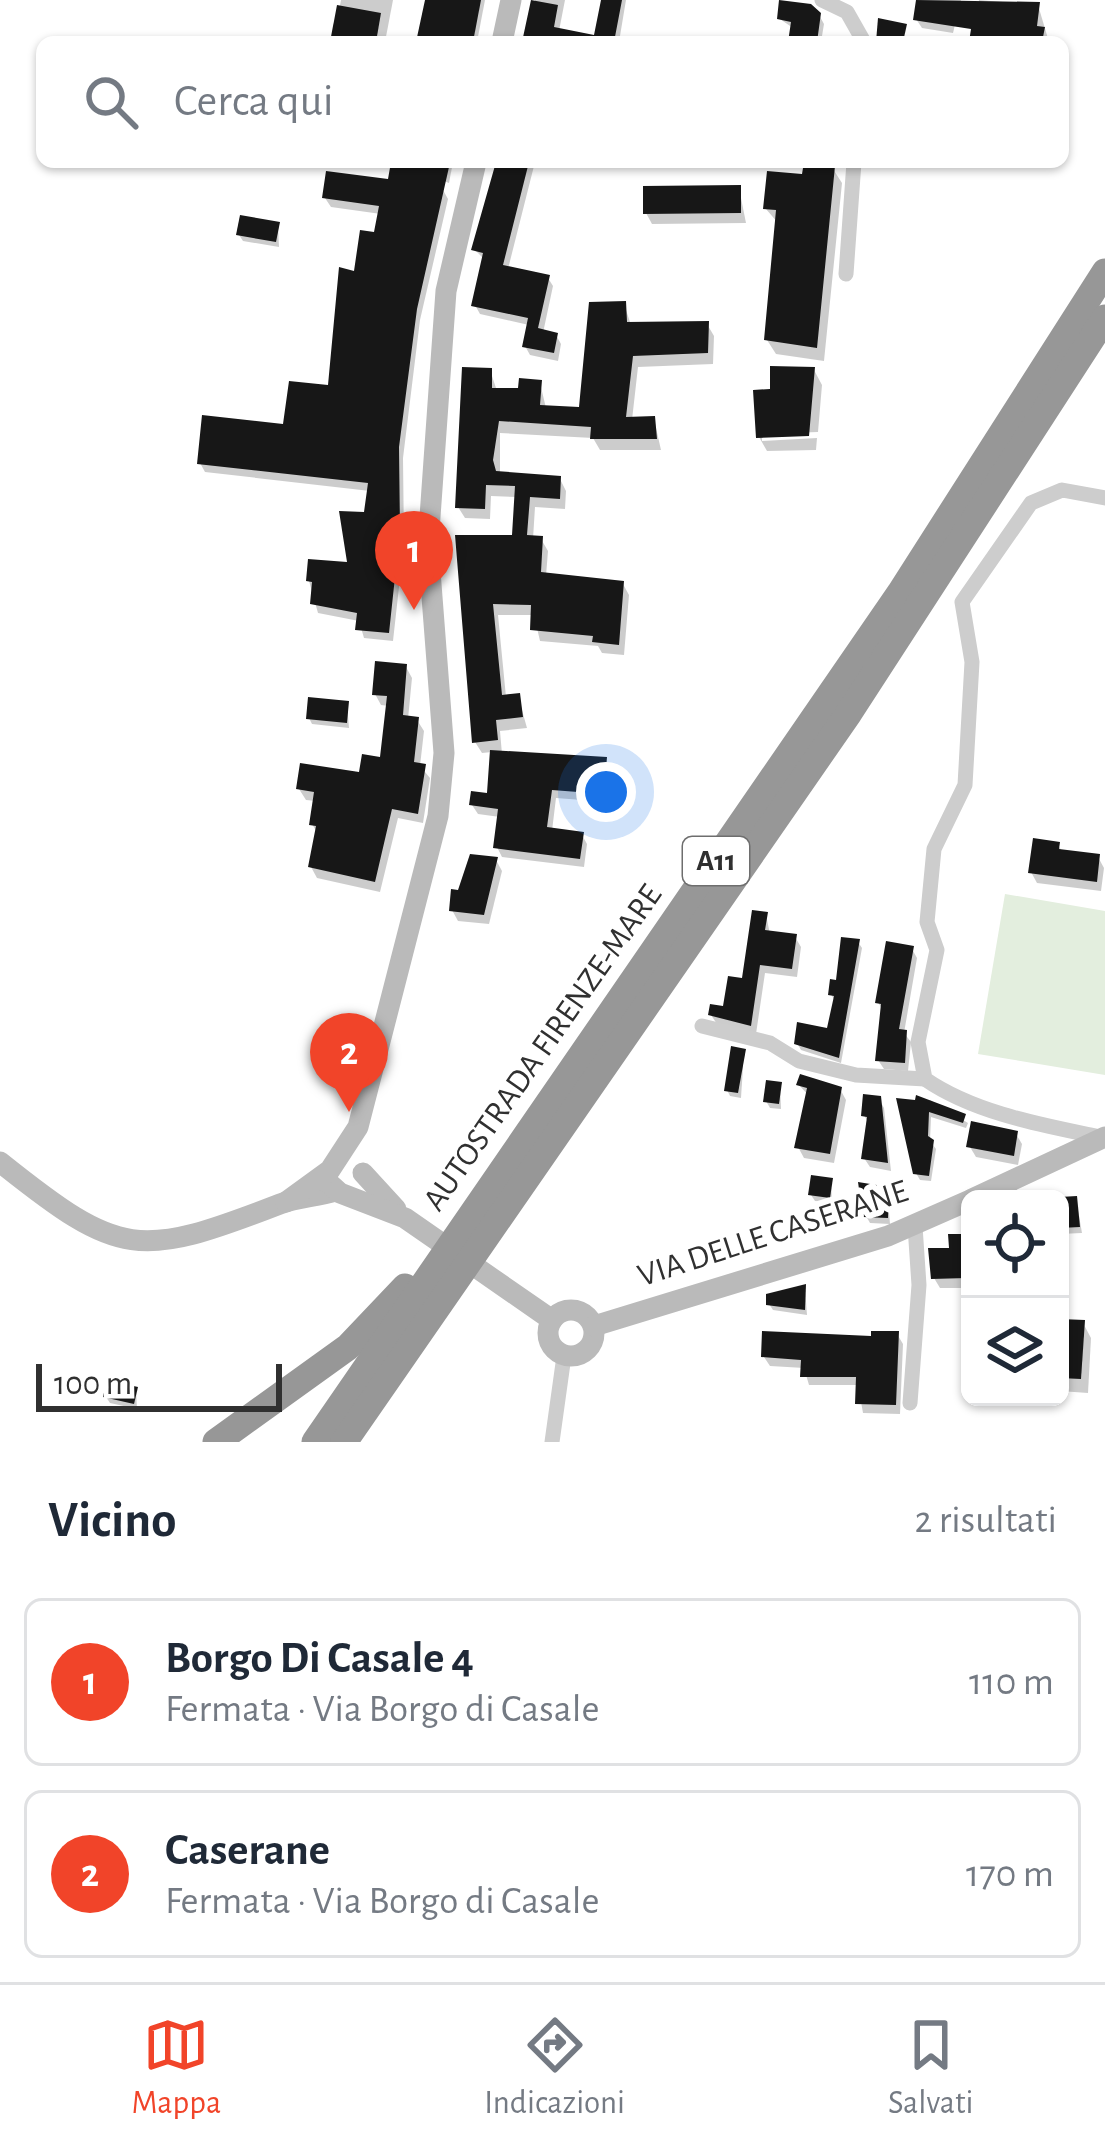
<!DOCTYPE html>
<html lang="it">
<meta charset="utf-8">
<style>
body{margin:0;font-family:"Alegreya Sans",sans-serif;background:#f6f6f7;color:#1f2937}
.controls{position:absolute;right:36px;bottom:36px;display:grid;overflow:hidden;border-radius:18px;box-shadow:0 3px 9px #0004}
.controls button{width:108px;height:108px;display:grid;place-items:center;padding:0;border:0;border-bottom:3px solid #e0e1e3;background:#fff;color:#1f2937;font:60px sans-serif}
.scale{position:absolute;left:36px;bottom:30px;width:246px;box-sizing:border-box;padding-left:12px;border:6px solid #303030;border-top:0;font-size:33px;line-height:42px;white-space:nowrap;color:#303030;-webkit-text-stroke:9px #fff;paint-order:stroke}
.you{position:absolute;left:606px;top:792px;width:42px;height:42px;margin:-30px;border:9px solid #fff;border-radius:50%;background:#1a73e8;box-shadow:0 0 0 18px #1a73e833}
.badge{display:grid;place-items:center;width:78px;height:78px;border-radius:50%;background:#f14429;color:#fff;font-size:39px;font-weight:700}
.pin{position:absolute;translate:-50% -99px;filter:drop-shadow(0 3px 6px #0008)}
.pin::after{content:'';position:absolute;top:63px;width:42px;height:36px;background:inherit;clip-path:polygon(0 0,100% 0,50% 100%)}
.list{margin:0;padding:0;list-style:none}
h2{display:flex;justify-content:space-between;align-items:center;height:156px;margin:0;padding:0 48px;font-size:51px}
h2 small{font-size:39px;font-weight:400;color:#747a83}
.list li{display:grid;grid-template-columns:78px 1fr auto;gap:36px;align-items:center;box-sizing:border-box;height:168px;margin:0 24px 24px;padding:0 24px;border:3px solid #e0e1e3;border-radius:18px}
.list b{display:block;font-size:45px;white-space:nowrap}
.list p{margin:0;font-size:39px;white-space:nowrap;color:#747a83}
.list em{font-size:39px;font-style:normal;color:#747a83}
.icon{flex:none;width:66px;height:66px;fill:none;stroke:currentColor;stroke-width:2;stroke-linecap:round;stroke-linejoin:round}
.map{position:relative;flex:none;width:1105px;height:1442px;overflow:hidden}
.search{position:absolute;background:#fff;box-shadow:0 3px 9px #0004;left:36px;right:36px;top:36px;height:132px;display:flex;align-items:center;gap:30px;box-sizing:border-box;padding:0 42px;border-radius:18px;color:#747a83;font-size:45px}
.sheet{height:540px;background:#fff}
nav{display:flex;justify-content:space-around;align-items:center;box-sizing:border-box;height:168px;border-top:3px solid #e0e1e3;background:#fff;font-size:33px;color:#747a83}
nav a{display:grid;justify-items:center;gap:6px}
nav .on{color:#f14429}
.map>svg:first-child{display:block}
.green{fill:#e3eede}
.shadow{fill:#0003}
.building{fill:#171717}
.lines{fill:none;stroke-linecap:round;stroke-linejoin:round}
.street{stroke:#cdcdcd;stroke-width:15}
.secondary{stroke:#bababa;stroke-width:21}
.highway{stroke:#979797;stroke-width:27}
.labels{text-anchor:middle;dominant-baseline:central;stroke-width:12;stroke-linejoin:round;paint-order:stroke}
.shield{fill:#fff;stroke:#6e6e6e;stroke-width:3}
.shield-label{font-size:30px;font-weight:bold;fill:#303030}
.street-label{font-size:33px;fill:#303030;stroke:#fff}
</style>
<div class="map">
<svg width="1105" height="1442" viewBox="0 0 1105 1442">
<rect width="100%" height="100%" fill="#fff"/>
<path class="green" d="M1005,894L1105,911V1075L978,1054Z"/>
<g class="shadow">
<path d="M341,0H393L385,42H333Z"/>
<path d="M428,0H485L477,42H419Z"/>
<path d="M535,0H565L559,31L597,38L604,0H626L619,42H526Z"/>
<path d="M920,0H961L953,33L922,28L916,19Z"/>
<path d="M979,0L1038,5L1049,42H972Z"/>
<path d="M819,15L824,24L821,42H792L793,28L780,19Z"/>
<path d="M395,162H453L449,183Z"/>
<path d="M498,162H535L508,269L548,278L553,286L543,333L556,335L561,344L558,361L530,355L525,346L529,325L480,314L475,305L485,260L474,249Z"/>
<path d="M833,169L842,183L824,361L776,354L767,340L778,223L766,209L805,177Z"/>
<path d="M739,188L746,223L652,224L646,213Z"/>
<path d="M443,190L448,199L420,320L403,458L404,542L393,641L364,638L359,621L318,613L309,581L351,565L370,491L205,472L200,463L286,428L331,389L356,274L377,236L381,214L331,207L325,198Z"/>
<path d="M278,225L279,247L243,241L239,235Z"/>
<path d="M624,304L631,325L707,324L714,336L713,364L638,367L632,420L654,419L661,450H600L593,438L500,433V475L560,479L566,491L565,509L535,507L533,539H541L548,551L546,576L623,584L629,595L624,655L602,653L598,646L540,641L534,615H498L506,697L518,696L527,728L500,731L502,754L605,760L611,769L608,802L556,798L552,831L582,835L587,844L584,867L502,857L497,847L500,817L478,814L472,805L490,796L492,752L482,753L475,742L458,538L515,537L518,497L491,496L490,519L465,518L458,507L490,370L497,391H521L540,383L546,408L582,411Z"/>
<path d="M814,370L822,385L818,432L762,434V441L817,438L816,450L767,451L759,437L773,391Z"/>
<path d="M406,667L412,678L408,719L417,720L424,731L420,766L430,778L423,823L398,818L380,892L317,878L311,867L318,834L312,824L316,801L306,800L299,789L362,776L383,760L389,706L381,705L375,694Z"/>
<path d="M347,704L349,728L312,724L309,718Z"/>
<path d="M1058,845L1063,853L1098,857L1104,868L1101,891L1037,883L1031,872Z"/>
<path d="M496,860L502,871L489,924L458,921L452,910L460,893Z"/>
<path d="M766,915L770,934L795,937L801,947L797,977L765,973L756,1034L717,1024L711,1015L726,1009L745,981Z"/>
<path d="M858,942L862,948L841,1063L801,1050L797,1043L830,1032L836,1003L831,994Z"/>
<path d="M912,949L917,958L904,1033L911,1042L908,1071L884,1069L878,1060L883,1011L878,1002Z"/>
<path d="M744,1052L741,1098L730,1096L727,1090Z"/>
<path d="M780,1085L781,1109L770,1108L766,1101Z"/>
<path d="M799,1085L840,1089L846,1100L834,1163L804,1158L798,1147L809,1096Z"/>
<path d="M879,1099L884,1108L891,1171L870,1167L864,1158L869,1124L864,1115Z"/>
<path d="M930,1100L968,1123L966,1128L931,1117L930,1141L936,1149L931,1181L920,1180L916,1173L900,1101Z"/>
<path d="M1016,1134L1022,1144L1018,1165L976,1157L970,1147Z"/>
<path d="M831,1181L832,1203L815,1201L811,1195Z"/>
<path d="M887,1189L890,1224L870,1223L866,1216Z"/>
<path d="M1076,1199L1082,1233L1060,1234V1200Z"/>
<path d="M951,1237H970V1288H940L934,1278L952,1251Z"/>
<path d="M805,1288L807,1315L773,1310L769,1304Z"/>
<path d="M1060,1322L1083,1323L1091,1338L1088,1393L1060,1391Z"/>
<path d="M897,1334L903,1344L900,1414L863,1413L858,1385H809L804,1368L770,1366L764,1357Z"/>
<path d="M136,1390L137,1409L110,1403L106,1397Z"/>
</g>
<g class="building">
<path d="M425,0H481L473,42H416Z"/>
<path d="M531,0L558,5L554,27L594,35L601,0H622L614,42H522Z"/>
<path d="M779,0L811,4L821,13L817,42H788L791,22L777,19Z"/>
<path d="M916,0L1040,2L1037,26L1045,27L1042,42H969L971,29L913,20Z"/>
<path d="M337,5L381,13L376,42H330Z"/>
<path d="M878,18L907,24L903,42H876Z"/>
<path d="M391,162L449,167L417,309L399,447L400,530L389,633L355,630L357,613L310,604L312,582L306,581L308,559L347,562L339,511L364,512L368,483L197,464L202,415L283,424L289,381L328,385L339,267L354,271L360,230L374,232L379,206L322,198L326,171L388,179Z"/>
<path d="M496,162H529L503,265L550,275L538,328L558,333L554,353L522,347L528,318L471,306L483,253L471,250Z"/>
<path d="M804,162L835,166L817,348L764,340L776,210L763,209L767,171L802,174Z"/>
<path d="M741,185V213L643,214V186Z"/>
<path d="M240,215L280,222L276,242L236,235Z"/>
<path d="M626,301L627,322L709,321L708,353L633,356L626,417L655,416L657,439H590L591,427L499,421L493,460L496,471L561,476L560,499L530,497L527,535L543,536L541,572L624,581L619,645L592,642L593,636L530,630L531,605L493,604L502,695L520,693L523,717L496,720L498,740L472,743L455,535H512L515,486L486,485L485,509L455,508L462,367L492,368V388H518L519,378L542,380L540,405L579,407L589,302Z"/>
<path d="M770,366L815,367L809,436L756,438L753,390L770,389Z"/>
<path d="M375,661L407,664L403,715L419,717L414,762L426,764L418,814L392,809L375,882L308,867L316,826L309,825L314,792L296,789L300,763L359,772L362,754L380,757L387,696L372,695Z"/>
<path d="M308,697L349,701L347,723L306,719Z"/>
<path d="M490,750L607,757L604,794L552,790L547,827L584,832L580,859L493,848L498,809L469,805L471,791L487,793Z"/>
<path d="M1033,838L1060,842L1059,849L1100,854L1097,882L1028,873Z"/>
<path d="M470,854L498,857L484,915L449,911L451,889L458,890Z"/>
<path d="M752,910L768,912L765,930L797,934L792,969L760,965L751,1026L708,1015L710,1004L723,1006L728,976L742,978Z"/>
<path d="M841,937L860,939L839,1058L794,1044L797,1022L827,1028L834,996L828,995L830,979L836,980Z"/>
<path d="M886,941L914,946L899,1029L907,1030L905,1063L875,1061L881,1004L875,1003Z"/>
<path d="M731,1046L746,1049L738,1093L724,1091Z"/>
<path d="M800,1074L842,1087L830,1154L794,1148L807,1088L796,1085Z"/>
<path d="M766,1080L782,1082L779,1104L763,1102Z"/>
<path d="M863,1094L881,1096L888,1163L861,1159L867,1117L861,1116Z"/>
<path d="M916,1095L966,1114L963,1123L929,1112L928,1136L934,1140L929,1176L913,1174L896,1098L915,1100Z"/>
<path d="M971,1121L1018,1131L1014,1156L966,1147Z"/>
<path d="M811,1175L833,1178L830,1198L808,1195Z"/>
<path d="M858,1182L889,1187L888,1218L863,1217Z"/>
<path d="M1077,1196L1080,1227L1060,1228V1197Z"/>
<path d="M948,1234H970L967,1278L931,1279L928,1248H949Z"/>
<path d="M806,1284L805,1310L766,1305V1294Z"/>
<path d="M1060,1319L1085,1320L1081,1379L1060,1378Z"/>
<path d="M762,1331L871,1336V1331H899L896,1405L855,1404L856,1377H800L801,1360L761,1357Z"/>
<path d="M107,1380L138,1387L134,1404L103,1397Z"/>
</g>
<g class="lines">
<g class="street">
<path d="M822,0L847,12L864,42"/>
<path d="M846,274L854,162"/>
<path d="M702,1026L770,1043L799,1061L856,1075L925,1079"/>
<path d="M1100,1137C1042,1125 974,1113 925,1079L918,1042L937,950L927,922L934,849L965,785L972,662L962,602L1031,503L1062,490L1105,498"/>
<path d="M910,1403L919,1285L915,1226"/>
<path d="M552,1442L564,1356"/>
</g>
<g class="secondary">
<path d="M502,42L511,0"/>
<path d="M0,1162C120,1258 138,1259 280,1204C298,1197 317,1197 335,1191"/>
<path d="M363,1173L396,1209"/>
<path d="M330,1184L340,1193L405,1218L552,1320"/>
<path d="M972,1199L1105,1137"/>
<path d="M286,1202L330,1170L358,1127L438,816L444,753L428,545L446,291L476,162"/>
<circle cx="571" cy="1333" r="23"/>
<path d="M594,1326L888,1236L970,1200"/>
</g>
<g class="highway">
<path d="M216,1442L348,1347L405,1287"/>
<path d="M315,1442L900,593L1105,272"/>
<path d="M344,1442L849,713L1105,318"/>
</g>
</g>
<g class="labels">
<rect class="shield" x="683" y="837" width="66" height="48" rx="9"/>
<g class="shield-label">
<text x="716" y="861">A11</text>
</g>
<g class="street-label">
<text transform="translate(543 1048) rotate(-55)">AUTOSTRADA FIRENZE-MARE</text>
<text transform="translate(773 1234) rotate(-18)">VIA DELLE CASERANE</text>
</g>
</g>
</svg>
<div class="controls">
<button><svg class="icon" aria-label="locate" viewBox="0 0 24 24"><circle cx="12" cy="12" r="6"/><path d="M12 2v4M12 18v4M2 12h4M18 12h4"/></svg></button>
<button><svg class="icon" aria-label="layers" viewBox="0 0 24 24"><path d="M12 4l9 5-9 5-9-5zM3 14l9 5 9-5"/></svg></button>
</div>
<div class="scale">100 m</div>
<div class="you"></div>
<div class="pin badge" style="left:414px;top:610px">1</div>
<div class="pin badge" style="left:349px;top:1112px">2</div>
<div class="search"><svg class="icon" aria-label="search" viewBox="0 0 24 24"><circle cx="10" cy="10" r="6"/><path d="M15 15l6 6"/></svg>Cerca qui</div>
</div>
<section class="sheet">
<h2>Vicino<small>2 risultati</small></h2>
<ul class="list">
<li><span class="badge">1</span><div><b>Borgo Di Casale 4</b><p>Fermata · Via Borgo di Casale</p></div><em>110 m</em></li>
<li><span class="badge">2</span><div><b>Caserane</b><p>Fermata · Via Borgo di Casale</p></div><em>170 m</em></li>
</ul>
</section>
<nav>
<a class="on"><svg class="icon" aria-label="map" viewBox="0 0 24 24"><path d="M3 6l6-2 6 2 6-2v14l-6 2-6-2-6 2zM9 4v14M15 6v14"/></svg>Mappa</a>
<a><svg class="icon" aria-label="directions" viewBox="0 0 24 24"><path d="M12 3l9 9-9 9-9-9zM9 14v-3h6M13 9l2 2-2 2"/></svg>Indicazioni</a>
<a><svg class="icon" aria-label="saved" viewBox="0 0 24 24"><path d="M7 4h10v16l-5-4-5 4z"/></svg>Salvati</a>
</nav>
